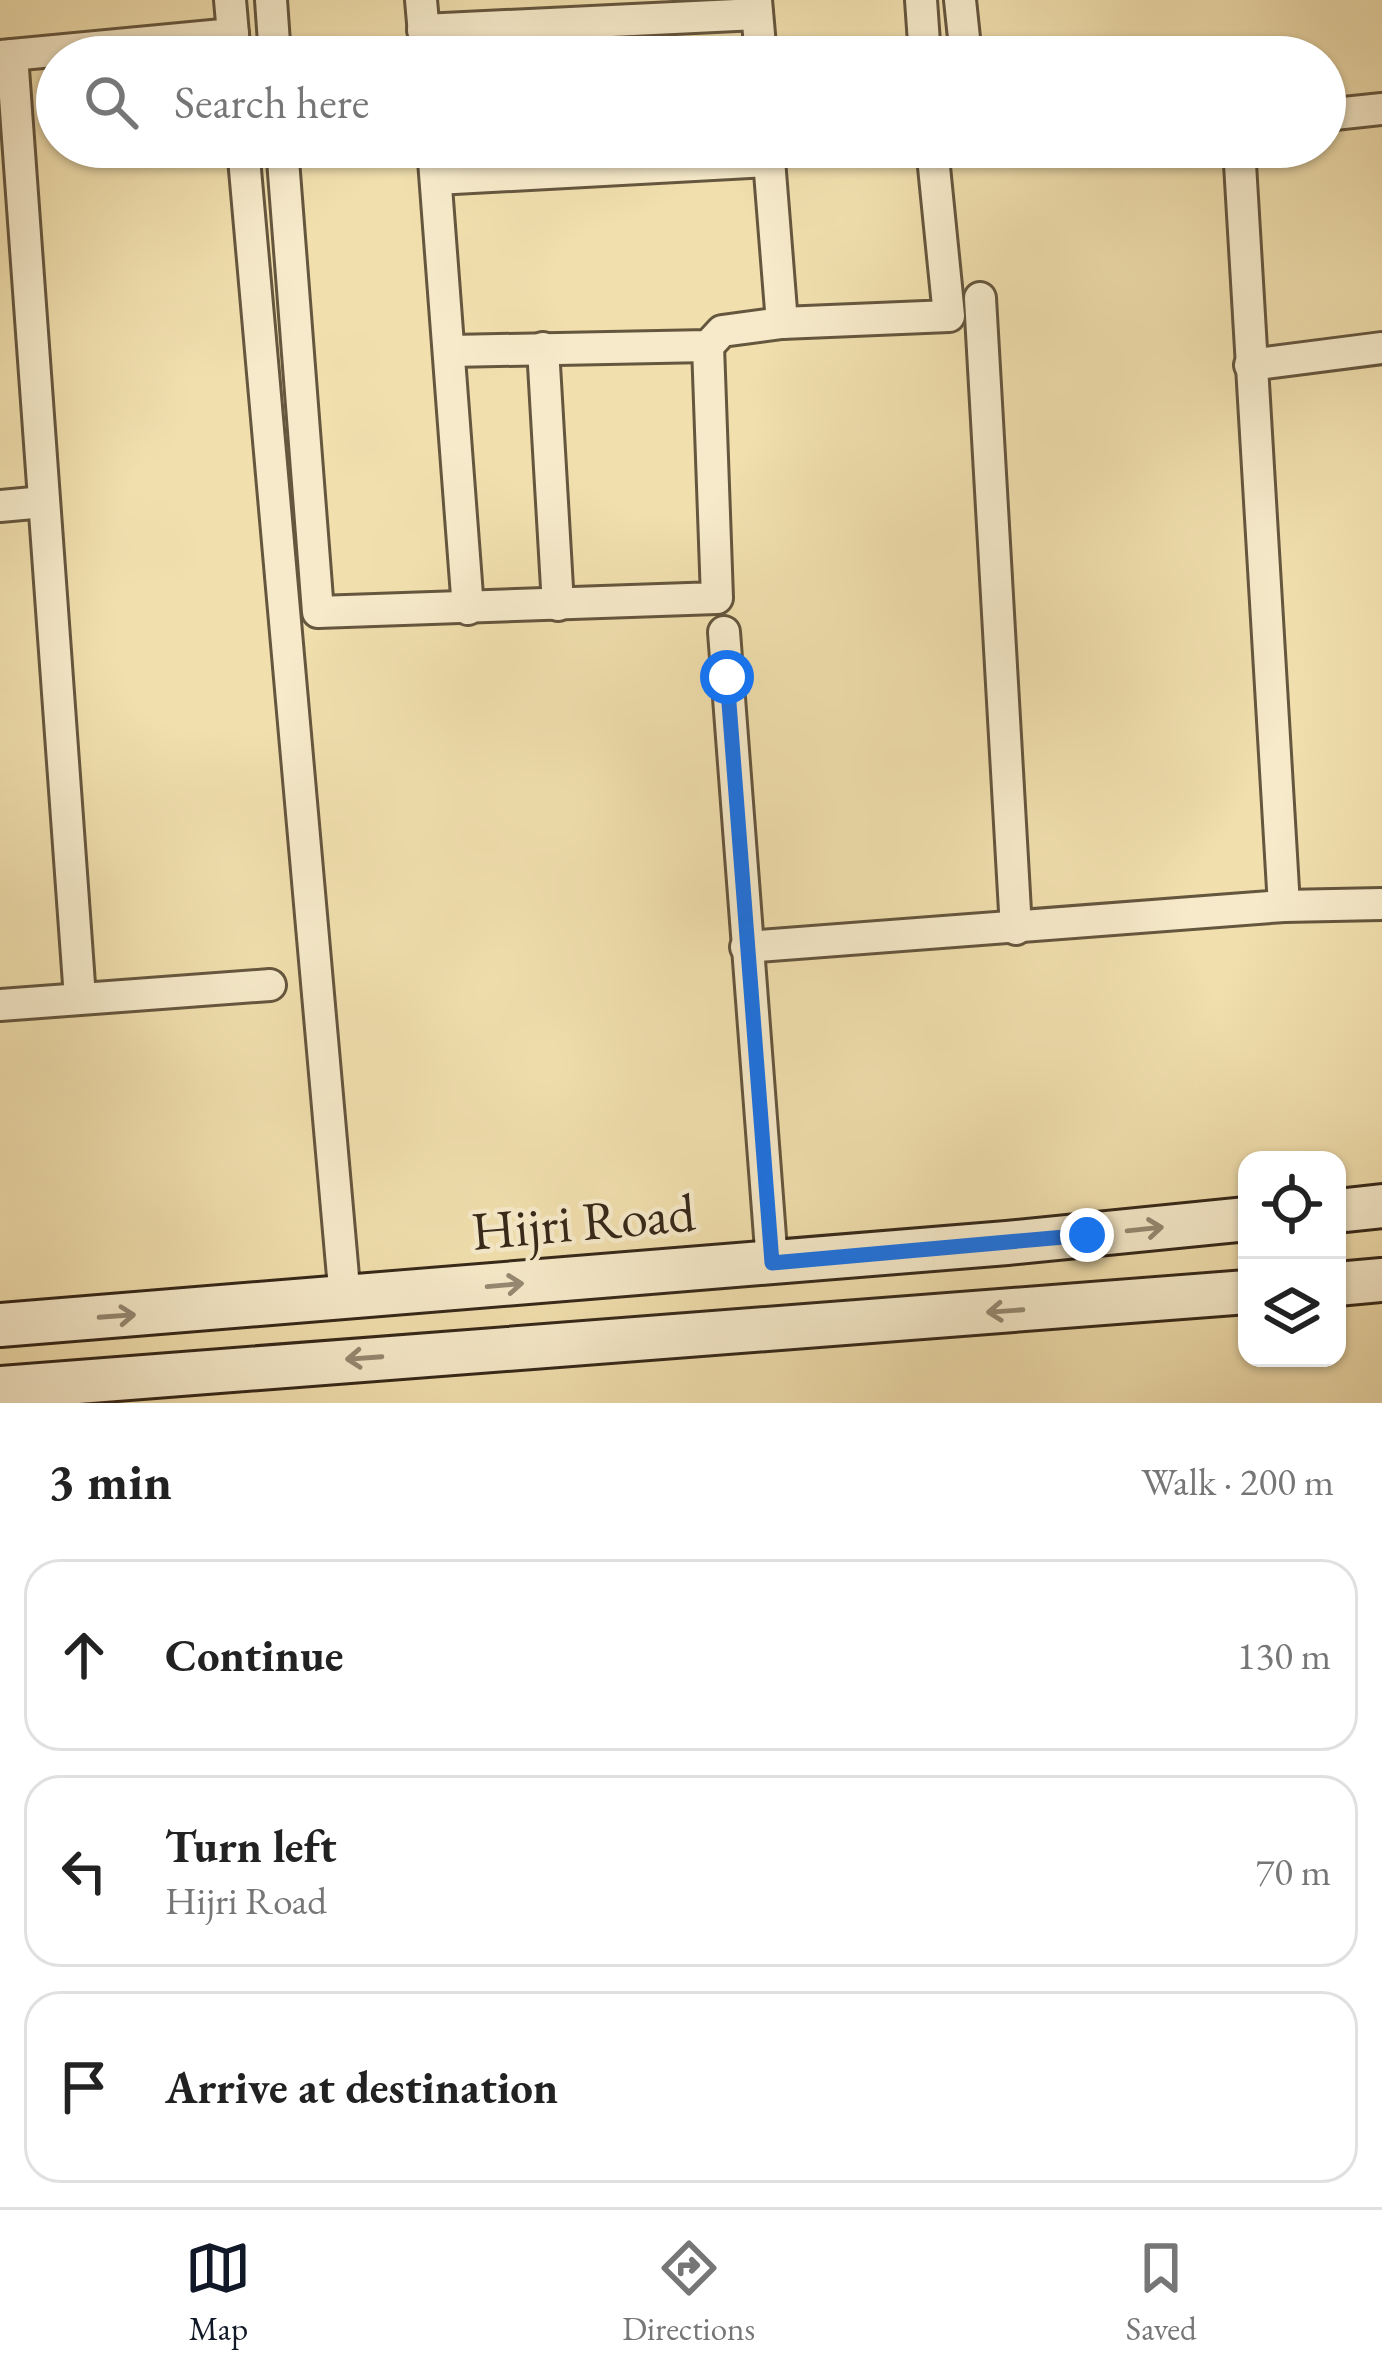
<!DOCTYPE html>
<meta charset="utf-8">
<style>
body{margin:0;font-family:"EB Garamond",serif;background:#f6f6f6;color:#222}
.controls{position:absolute;right:36px;bottom:36px;display:grid;overflow:hidden;border-radius:24px;box-shadow:0 3px 9px #0004}
.controls button{width:108px;height:108px;display:grid;place-items:center;padding:0;border:0;border-bottom:3px solid #e0e0e0;background:#fff;color:#222;font:60px sans-serif}
.stop{position:absolute;width:36px;height:36px;margin:-27px;border:9px solid #1a73e8;border-radius:50%;background:#fff}
.stop.end{background:#1a73e8;border-color:#fff;box-shadow:0 3px 12px #0008}
.list{margin:0;padding:0;list-style:none}
h2{display:flex;justify-content:space-between;align-items:center;height:156px;margin:0;padding:0 48px;font-size:51px}
h2 small{font-size:39px;font-weight:400;color:#767676}
.list li{display:grid;grid-template-columns:78px 1fr auto;gap:36px;align-items:center;box-sizing:border-box;height:192px;margin:0 24px 24px;padding:0 24px;border:3px solid #e0e0e0;border-radius:36px}
.list b{display:block;font-size:45px;white-space:nowrap}
.list p{margin:0;font-size:39px;white-space:nowrap;color:#767676}
.list em{font-size:39px;font-style:normal;color:#767676}
.icon{flex:none;width:66px;height:66px;fill:none;stroke:currentColor;stroke-width:2;stroke-linecap:round;stroke-linejoin:round}
.map{position:relative;flex:none;width:1382px;height:1403px;overflow:hidden}
.search{position:absolute;background:#fff;box-shadow:0 3px 9px #0004;left:36px;right:36px;top:36px;height:132px;display:flex;align-items:center;gap:30px;box-sizing:border-box;padding:0 42px;border-radius:66px;color:#767676;font-size:45px}
.sheet{height:804px;background:#fff}
nav{display:flex;justify-content:space-around;align-items:center;box-sizing:border-box;height:168px;border-top:3px solid #e0e0e0;background:#fff;font-size:33px;color:#767676}
nav a{display:grid;justify-items:center;gap:6px}
nav .on{color:#111827}
.map>svg:first-child{display:block}
.lines{fill:none;stroke-linecap:round;stroke-linejoin:round}
.street-casing{stroke:#65563e;stroke-width:36}
.secondary-casing{stroke:#362819;stroke-width:48}
.street{stroke:#f6eaca;stroke-width:30}
.secondary{stroke:#f6eaca;stroke-width:42}
.oneway{stroke:#968972}
.route{stroke:#1a73e8;stroke-width:15}
.labels{text-anchor:middle;dominant-baseline:central;stroke-width:9;stroke-linejoin:round;paint-order:stroke}
.street-label{font-size:54px;fill:#362819;stroke:#f6eaca}
</style>
<div class="map">
<svg width="1382" height="1403" viewBox="0 0 1382 1403">
<rect width="100%" height="100%" fill="#f1dfae"/>
<filter id="stains"><feTurbulence type="fractalNoise" baseFrequency=".00167" numOctaves="4"/><feColorMatrix values="0 0 0 0 .2 0 0 0 0 .09 0 0 0 0 .02 0 0 0 .5 -.17"/></filter>
<radialGradient id="worn" r=".72"><stop offset=".6" stop-color="#630" stop-opacity="0"/><stop offset="1" stop-color="#630" stop-opacity=".3"/></radialGradient>
<g class="lines">
<defs>
<g id="street">
<path d="M230,0L235,57"/>
<path d="M271,0L275,57"/>
<path d="M421,0L426,57"/>
<path d="M756,0L761,57"/>
<path d="M921,0L925,57"/>
<path d="M960,0L966,57"/>
<path d="M423,30L757,14"/>
<path d="M12,55L80,998"/>
<path d="M0,56L233,34"/>
<path d="M1325,115L1382,109"/>
<path d="M243,147L345,1299"/>
<path d="M282,147L318,612L717,598L708,346"/>
<path d="M433,147L468,609"/>
<path d="M768,147L782,323"/>
<path d="M1239,147L1284,906"/>
<path d="M436,179L769,161"/>
<path d="M980,298L1016,929"/>
<path d="M543,348L558,605"/>
<path d="M451,351L708,346L722,331L782,323L949,316L932,147"/>
<path d="M1250,365L1382,348"/>
<path d="M0,506L44,502"/>
<path d="M724,632L772,1263"/>
<path d="M746,947L1284,906L1382,904"/>
<path d="M0,1005L270,985"/>
</g>
<g id="secondary">
<path d="M1337,1211L1382,1206"/>
<path d="M1337,1284L1382,1280"/>
<path d="M0,1325L1007,1243L1247,1219"/>
<path d="M0,1388L1247,1292"/>
</g>
</defs>
<use href="#street" class="street-casing"/>
<use href="#secondary" class="secondary-casing"/>
<use href="#street" class="street"/>
<use href="#secondary" class="secondary"/>
</g>
<defs><path id="oneway-shaft" d="M-6 0H5M1.5-3L5.5 0L1.5 3" fill="none" stroke-width="1.6" stroke-linecap="round" stroke-linejoin="round" transform="scale(3)"/></defs>
<g class="oneway">
<use href="#oneway-shaft" transform="translate(1145 1229) rotate(-6)"/>
<use href="#oneway-shaft" transform="translate(505 1285) rotate(-5)"/>
<use href="#oneway-shaft" transform="translate(1005 1311) rotate(176)"/>
<use href="#oneway-shaft" transform="translate(117 1316) rotate(-4)"/>
<use href="#oneway-shaft" transform="translate(364 1358) rotate(176)"/>
</g>
<g class="lines">
<path class="route" d="M727,677L772,1263L1087,1235"/>
</g>
<g class="labels">
<g class="street-label">
<text transform="translate(583 1221) rotate(-5)">Hijri Road</text>
</g>
</g>
<rect width="100%" height="100%" filter="url(#stains)"/>
<rect width="100%" height="100%" fill="url(#worn)"/>
</svg>
<div class="controls">
<button><svg class="icon" aria-label="locate" viewBox="0 0 24 24"><circle cx="12" cy="12" r="6"/><path d="M12 2v4M12 18v4M2 12h4M18 12h4"/></svg></button>
<button><svg class="icon" aria-label="layers" viewBox="0 0 24 24"><path d="M12 4l9 5-9 5-9-5zM3 14l9 5 9-5"/></svg></button>
</div>
<div class="stop" style="left:727px;top:677px"></div>
<div class="stop end" style="left:1087px;top:1235px"></div>
<div class="search"><svg class="icon" aria-label="search" viewBox="0 0 24 24"><circle cx="10" cy="10" r="6"/><path d="M15 15l6 6"/></svg>Search here</div>
</div>
<section class="sheet">
<h2>3 min<small>Walk · 200 m</small></h2>
<ul class="list">
<li><svg class="icon" aria-label="ahead" viewBox="0 0 24 24"><path d="M12 20V5M6 11l6-6 6 6"/></svg><div><b>Continue</b></div><em>130 m</em></li>
<li><svg class="icon" aria-label="left" viewBox="0 0 24 24"><path d="M17 20v-9H6M10 6l-5 5 5 5"/></svg><div><b>Turn left</b><p>Hijri Road</p></div><em>70 m</em></li>
<li><svg class="icon" aria-label="arrive" viewBox="0 0 24 24"><path d="M6 21V4h12l-3 4 3 4H6"/></svg><div><b>Arrive at destination</b></div></li>
</ul>
</section>
<nav>
<a class="on"><svg class="icon" aria-label="map" viewBox="0 0 24 24"><path d="M3 6l6-2 6 2 6-2v14l-6 2-6-2-6 2zM9 4v14M15 6v14"/></svg>Map</a>
<a><svg class="icon" aria-label="directions" viewBox="0 0 24 24"><path d="M12 3l9 9-9 9-9-9zM9 14v-3h6M13 9l2 2-2 2"/></svg>Directions</a>
<a><svg class="icon" aria-label="saved" viewBox="0 0 24 24"><path d="M7 4h10v16l-5-4-5 4z"/></svg>Saved</a>
</nav>
